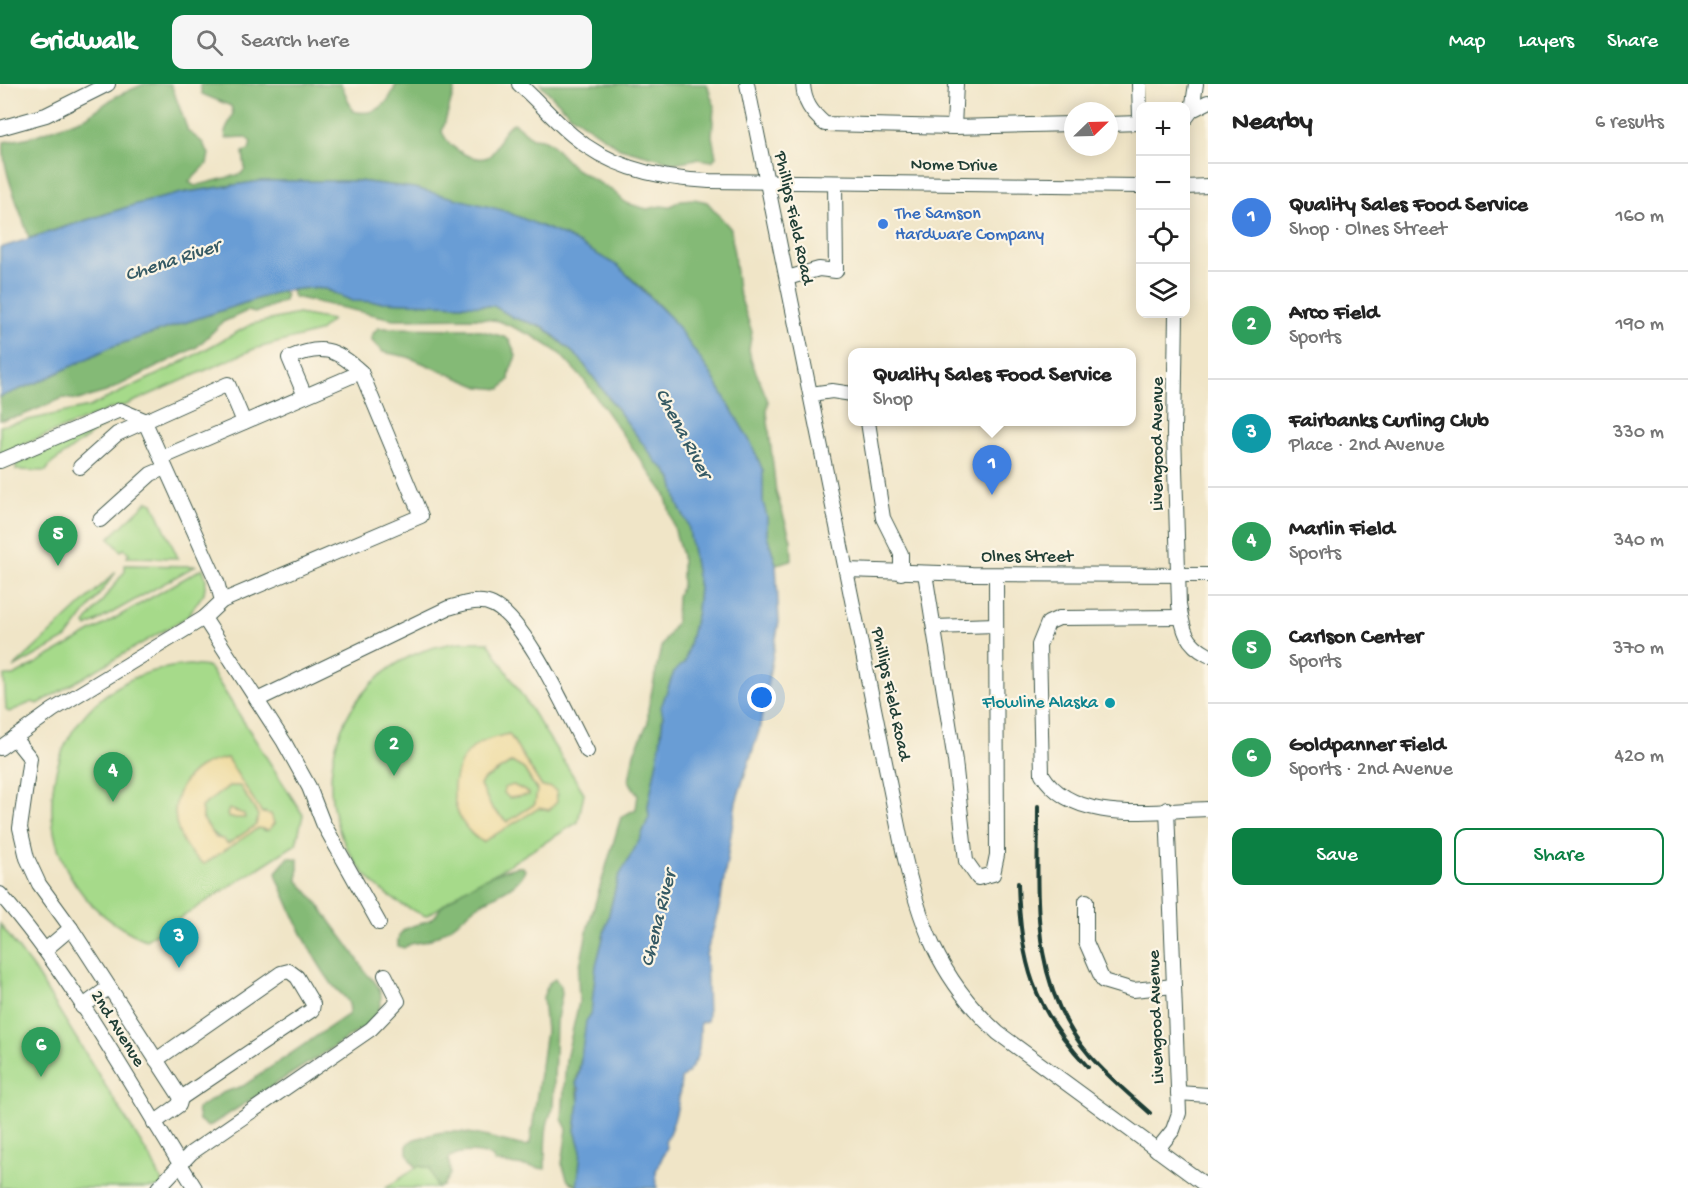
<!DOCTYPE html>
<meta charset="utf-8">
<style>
body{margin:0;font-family:"Gochi Hand",sans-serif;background:#f6f6f6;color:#222}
.controls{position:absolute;right:18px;top:18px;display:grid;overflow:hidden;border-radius:12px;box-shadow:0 3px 15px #0003}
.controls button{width:54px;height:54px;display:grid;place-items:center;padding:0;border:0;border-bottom:2px solid #e0e0e0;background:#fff;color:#222;font:30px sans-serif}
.compass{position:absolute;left:1064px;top:18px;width:54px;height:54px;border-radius:50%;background:#fff;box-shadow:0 3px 15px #0003;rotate:67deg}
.you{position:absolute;left:762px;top:614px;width:21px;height:21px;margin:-15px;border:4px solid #fff;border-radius:50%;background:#1a73e8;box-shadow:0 0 0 9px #1a73e833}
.badge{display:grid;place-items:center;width:39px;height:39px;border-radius:50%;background:#0b8043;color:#fff;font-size:20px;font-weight:700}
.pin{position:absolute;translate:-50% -50px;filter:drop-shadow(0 2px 3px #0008)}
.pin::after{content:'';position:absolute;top:32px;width:21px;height:18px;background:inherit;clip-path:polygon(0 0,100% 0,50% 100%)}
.popup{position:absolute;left:848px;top:264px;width:288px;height:78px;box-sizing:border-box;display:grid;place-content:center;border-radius:12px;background:#fff;filter:drop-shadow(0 2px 4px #0005);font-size:20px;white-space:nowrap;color:#767676}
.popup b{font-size:22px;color:#222}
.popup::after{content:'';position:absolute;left:50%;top:100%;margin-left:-12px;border:12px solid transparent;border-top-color:#fff}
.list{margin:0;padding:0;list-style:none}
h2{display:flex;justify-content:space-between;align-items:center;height:78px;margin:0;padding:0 24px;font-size:26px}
h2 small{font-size:20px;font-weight:400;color:#767676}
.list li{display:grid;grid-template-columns:39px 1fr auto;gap:18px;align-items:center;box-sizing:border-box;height:108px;padding:0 24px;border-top:2px solid #e0e0e0}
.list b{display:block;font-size:22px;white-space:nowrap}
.list p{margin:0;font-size:20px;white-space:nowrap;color:#767676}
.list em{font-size:20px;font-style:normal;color:#767676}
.actions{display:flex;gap:12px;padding:18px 24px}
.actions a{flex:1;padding:14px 0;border:2px solid #0b8043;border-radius:12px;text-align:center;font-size:21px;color:#0b8043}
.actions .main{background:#0b8043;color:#fff}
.icon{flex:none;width:33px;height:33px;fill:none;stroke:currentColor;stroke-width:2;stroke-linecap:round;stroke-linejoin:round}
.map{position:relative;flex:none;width:1208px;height:1104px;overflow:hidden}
header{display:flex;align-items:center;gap:36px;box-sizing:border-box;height:84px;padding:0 30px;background:#0b8043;color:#fff}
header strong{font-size:28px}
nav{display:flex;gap:33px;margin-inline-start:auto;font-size:21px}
.search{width:420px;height:54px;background:#f6f6f6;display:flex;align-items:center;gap:15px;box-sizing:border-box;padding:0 21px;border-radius:12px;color:#767676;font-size:22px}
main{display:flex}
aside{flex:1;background:#fff}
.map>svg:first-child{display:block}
.green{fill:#a6da8a;stroke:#628c5f;stroke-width:1.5;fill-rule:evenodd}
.forest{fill:#84ba76;stroke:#527c55;stroke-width:1.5}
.sand{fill:#eeda9e;stroke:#868c69;stroke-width:1.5;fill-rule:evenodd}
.water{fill:#699dd5;stroke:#446d84;stroke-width:1.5}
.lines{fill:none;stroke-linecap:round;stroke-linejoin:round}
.minor-casing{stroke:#3e564a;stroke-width:16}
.minor{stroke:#fff;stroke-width:14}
.rail{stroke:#1f3d34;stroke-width:4}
.shop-dot{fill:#3f7fe0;stroke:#fcf5e5;stroke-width:2}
.culture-dot{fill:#0f9aa8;stroke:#fcf5e5;stroke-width:2}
.labels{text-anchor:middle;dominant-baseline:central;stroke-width:4.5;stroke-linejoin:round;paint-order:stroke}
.street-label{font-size:18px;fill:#1f3d34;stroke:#fcf5e5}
.shop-label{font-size:18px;fill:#366cbe;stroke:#fcf5e5;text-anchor:start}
.culture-label{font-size:18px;fill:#0d838f;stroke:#fcf5e5;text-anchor:end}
.water-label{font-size:20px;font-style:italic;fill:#355a64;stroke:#fcf5e5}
</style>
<header>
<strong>Gridwalk</strong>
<div class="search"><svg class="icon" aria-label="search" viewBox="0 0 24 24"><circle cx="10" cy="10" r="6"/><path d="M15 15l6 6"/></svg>Search here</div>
<nav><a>Map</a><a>Layers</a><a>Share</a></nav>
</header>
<main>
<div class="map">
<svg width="1208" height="1104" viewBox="0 0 1208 1104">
<rect width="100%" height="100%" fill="#fcf5e5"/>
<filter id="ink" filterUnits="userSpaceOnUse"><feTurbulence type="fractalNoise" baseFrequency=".0167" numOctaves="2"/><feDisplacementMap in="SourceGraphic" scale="12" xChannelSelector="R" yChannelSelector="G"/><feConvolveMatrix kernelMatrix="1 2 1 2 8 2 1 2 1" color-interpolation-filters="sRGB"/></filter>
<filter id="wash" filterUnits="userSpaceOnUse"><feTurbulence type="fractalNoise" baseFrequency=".008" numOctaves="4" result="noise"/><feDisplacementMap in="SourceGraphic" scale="24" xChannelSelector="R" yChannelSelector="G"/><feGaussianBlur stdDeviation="1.35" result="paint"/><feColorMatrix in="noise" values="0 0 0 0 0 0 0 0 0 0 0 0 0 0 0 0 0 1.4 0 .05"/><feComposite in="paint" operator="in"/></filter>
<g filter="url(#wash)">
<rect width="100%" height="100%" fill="#f0e5c7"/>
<g class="green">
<path d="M298,230L332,236L318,248L254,265L126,321L110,325L0,370V342L89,323L171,284L252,240Z"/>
<path d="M126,329L103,342L51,380L46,387L16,386V380L44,368L65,354Z"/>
<path d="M148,417L153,419L178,474L127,473L129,469L124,465L121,467L109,454Z"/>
<path d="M125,481L195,482L87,543L85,540L125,487Z"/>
<path d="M203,484L206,496L204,509L187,533L38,620L32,618L9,628L6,626L4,592H14Z"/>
<path d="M116,488L67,554L13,584Z"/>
<path d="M462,558H488L584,709L578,738L426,832C282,776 308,575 462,558ZM509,650L542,703L553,705L558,711L541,725L539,724L476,754C461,740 458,730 458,709C458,670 471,659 509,650Z"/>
<path d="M190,581L209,583L303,731L296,760L146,856C0,797 31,590 190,581ZM226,674L262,729L265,728L274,739L273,741L266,747L259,744L199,777C158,737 172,687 226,674Z"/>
<path d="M512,678L524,685L537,707L536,720L507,738L492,724L480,701L483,696Z"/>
<path d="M229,702H240L259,731L257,741L228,760C213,749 203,745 201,723Z"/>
<path d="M0,840L34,886L152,1077L165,1104H0Z"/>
<path d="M419,1082L430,1084L437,1104H386Z"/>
</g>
<g class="forest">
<path d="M144,0H171L188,47L202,58L209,70L207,80L189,98L195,102L241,90L245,85L243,68L249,66L251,58L245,53L226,54L225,48L233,29L231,22L202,10L200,0H341L353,27C375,33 389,21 396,0H456L442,48C448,60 455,66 466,71C504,86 491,48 514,39L532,54L542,55L550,59L574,84L613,107L626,119L647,125L661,122L669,123L681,116L694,115L707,118L731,145L738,206L752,248L749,265L751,276L768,317L767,328L776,408L791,456L792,476L776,480L767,451V433L763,419V387L751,359L711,291L671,234L643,205L618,182L565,152L414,104L358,97H261L186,108L137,120L29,154C22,129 0,82 4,58L31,53L86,33L115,13Z"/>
<path d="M540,0H707L714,22L712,52L716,73L712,77L696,75L675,79L620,64L571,31Z"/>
<path d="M309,204L325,205L352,217L494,222L514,234L543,243L580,275L657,379L665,385L672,395L678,421L688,440L699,504L697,527L685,578L674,588L664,615L660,661L648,722L649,733L640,755L618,794L596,882L591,930L576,997L579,1019L575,1046L581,1067L578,1102L568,1097L562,1080L567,1045L562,1035L566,975L579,918L578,891L588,843L621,733L636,725L638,711L629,697L634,669L648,638V625L661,563L676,538L677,512L682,502V472L665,410L584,296L559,269L533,252L499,237L477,234L393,235L294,213L291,206Z"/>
<path d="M281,207L286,210L284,217L255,229L247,227L223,238L197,263L106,308L78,316L63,314L21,332L0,336V313L41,297L111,263Z"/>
<path d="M378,244L474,245L505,253L510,257L516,272L510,287L509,296L501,305L480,303L408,273L383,268L372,257V251Z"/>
<path d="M289,773L298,775V797C312,811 322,825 333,841C344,856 355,869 364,886C369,895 378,897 380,908C384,922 376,931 368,941L208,1043L199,1036L197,1025L222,1009L243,1002L349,930C353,915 340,911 332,900C309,869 292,829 277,793L276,788Z"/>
<path d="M516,783H523L525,786C518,806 489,812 474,824C461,836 445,848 429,856C419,861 413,856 404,864L398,862C395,839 423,843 434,833C438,830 439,825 442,822C462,805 491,789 516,783Z"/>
<path d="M555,895L561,902L562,910L556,939L553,1025C543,1043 546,1064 545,1085L495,1078L492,1073C481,1067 459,1066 449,1074L450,1090L443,1102L437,1104L430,1084L419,1082L416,1084L407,1069V1062C412,1053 418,1055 427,1052C459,1040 492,1056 525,1062L530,1060L546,947L543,913L549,899Z"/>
</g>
<g class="sand">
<path d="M509,650L542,703H550L556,707L557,718L549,726L539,724L483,758C449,739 443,688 474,663C484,655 497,653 509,650ZM512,678L524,685L537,706L535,720L507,738L492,724L480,701L483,696Z"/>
<path d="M227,674L262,729L271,730L274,739L269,746L258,744L204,780C170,759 163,706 200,683C208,678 218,676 227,674ZM229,702H240L258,731L256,741L228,760L223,755L216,754L203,735L201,723Z"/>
<path d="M513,701L529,709V711L509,714L504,709V704Z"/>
<path d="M229,725L244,730L245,734H229L227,731Z"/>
</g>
<path class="water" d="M261,97H358L414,104L502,126L565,152L618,182L671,234L711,290L751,359L763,387V418L767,433V451L776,480L779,538L759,647L736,718L720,821L706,871L708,932L707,937L700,939C700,962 701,978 681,995C679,1019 676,1037 665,1058L667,1063L656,1087L657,1104H577L581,1067L575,1046L579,1018V1004L576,1001L579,989L586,937L591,930L596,882L618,794L640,755L649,733L648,722L660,661L663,632L661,623L674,588L685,578L697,527L699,504L688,440L678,421L672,395L665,385L657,379L580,275L544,243L514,234L494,222L352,217L326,205L309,204L281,207L111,263L41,297L0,313V164L137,120L182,109Z"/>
</g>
<g filter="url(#ink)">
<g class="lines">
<defs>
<g id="minor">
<path d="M519,0C537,16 553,35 572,51C610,84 660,95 709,97L1140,102"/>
<path d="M747,0L901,757C918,836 937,893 998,949L1208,1103"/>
<path d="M803,0C804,18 811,28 825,40L954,43L1073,40"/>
<path d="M1139,0L1140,33"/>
<path d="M1192,26L1196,0"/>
<path d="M1186,34L1192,26L1208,18"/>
<path d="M1109,40L1140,39"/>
<path d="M954,43L956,0"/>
<path d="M0,44L46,31L108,0"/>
<path d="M1186,103L1208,102"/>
<path d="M787,194L819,185L836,187L835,99"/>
<path d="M1176,230L1174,349L1179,521C1183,545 1185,559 1208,571"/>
<path d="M811,310L832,307L852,310"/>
<path d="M868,338L883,434L901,470V489"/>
<path d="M161,374L361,288"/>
<path d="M0,377L120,326L144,336L217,498L222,517L204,534L53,626L0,664"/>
<path d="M80,383L117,350L228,300L244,338"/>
<path d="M100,436L151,390L165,384"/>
<path d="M846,486L972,490L1208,491"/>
<path d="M925,489L955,677L966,777L978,794L993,790L997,771L996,491"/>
<path d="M222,517L421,432L361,288C336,264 321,260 289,274L305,312"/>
<path d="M1181,533L1059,534L1048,539L1039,561L1042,690C1073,742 1156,726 1208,725"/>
<path d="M204,534L284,658L309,703L323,739L379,839"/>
<path d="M934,543L996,541"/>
<path d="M257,616L448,524C463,520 479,514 493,521C527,537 568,632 587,667"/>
<path d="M14,654L30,674L20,744L27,774L39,800L71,844L181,1014L179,1021L154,1039"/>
<path d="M0,810C76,897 133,1006 195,1104"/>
<path d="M1086,817V858L1103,897L1133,906L1174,902"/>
<path d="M45,866L71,844"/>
<path d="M82,923L108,904"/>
<path d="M156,976L281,889L289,887L297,893L313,920L312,926L181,1014"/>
<path d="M1178,1009L1208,1011"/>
<path d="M1157,1066L1173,1046L1179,1029L1167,725"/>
<path d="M158,1104L191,1069L371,945L398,917L385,891"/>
</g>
</defs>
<use href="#minor" class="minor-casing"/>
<use href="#minor" class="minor"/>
<g class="rail">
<path d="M1038,722C1038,810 1028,900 1090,972C1108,993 1130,1011 1150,1029"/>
<path d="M1018,799C1020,879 1033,924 1088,983"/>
</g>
</g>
</g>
<circle class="shop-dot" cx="883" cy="140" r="6"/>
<circle class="culture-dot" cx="1110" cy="619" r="6"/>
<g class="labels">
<g class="street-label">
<text transform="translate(954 82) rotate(1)">Nome Drive</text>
<text transform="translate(793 134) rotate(78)">Phillips Field Road</text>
<text transform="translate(1158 360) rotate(-90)">Livengood Avenue</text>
<text x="1027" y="473">Olnes Street</text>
<text transform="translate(890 610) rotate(78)">Phillips Field Road</text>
<text transform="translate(1157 933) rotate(-92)">Livengood Avenue</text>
<text transform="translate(117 945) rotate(58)">2nd Avenue</text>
</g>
<g class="shop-label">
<text x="895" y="130">The Samson<tspan x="895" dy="21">Hardware Company</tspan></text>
</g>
<g class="culture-label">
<text x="1098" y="619">Flowline Alaska</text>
</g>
<g class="water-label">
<text transform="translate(173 178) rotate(-18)">Chena River</text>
<text transform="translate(682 350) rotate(62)">Chena River</text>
<text transform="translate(660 835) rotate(-76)">Chena River</text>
</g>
</g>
</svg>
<div class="controls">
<button>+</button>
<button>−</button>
<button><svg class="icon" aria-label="locate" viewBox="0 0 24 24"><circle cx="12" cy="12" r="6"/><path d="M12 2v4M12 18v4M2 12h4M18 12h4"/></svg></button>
<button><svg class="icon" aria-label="layers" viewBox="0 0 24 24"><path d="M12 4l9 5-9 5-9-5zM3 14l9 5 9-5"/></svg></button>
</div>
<svg class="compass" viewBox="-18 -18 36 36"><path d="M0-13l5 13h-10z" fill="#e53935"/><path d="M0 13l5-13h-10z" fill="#767676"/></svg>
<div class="you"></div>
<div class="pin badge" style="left:992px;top:411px;background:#3f7fe0">1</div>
<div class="popup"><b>Quality Sales Food Service</b>Shop</div>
<div class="pin badge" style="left:394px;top:692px;background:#2e9e5b">2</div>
<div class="pin badge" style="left:179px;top:884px;background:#0f9aa8">3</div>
<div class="pin badge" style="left:113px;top:718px;background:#2e9e5b">4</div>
<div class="pin badge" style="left:58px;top:482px;background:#2e9e5b">5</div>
<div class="pin badge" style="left:41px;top:993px;background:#2e9e5b">6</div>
</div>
<aside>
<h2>Nearby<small>6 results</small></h2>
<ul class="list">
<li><span class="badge" style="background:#3f7fe0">1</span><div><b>Quality Sales Food Service</b><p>Shop · Olnes Street</p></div><em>160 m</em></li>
<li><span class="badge" style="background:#2e9e5b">2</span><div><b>Arco Field</b><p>Sports</p></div><em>190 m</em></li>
<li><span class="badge" style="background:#0f9aa8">3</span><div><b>Fairbanks Curling Club</b><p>Place · 2nd Avenue</p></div><em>330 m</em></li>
<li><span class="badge" style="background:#2e9e5b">4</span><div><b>Marlin Field</b><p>Sports</p></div><em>340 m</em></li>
<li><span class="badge" style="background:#2e9e5b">5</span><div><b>Carlson Center</b><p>Sports</p></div><em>370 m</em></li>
<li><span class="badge" style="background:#2e9e5b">6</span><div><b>Goldpanner Field</b><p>Sports · 2nd Avenue</p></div><em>420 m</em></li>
</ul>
<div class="actions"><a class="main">Save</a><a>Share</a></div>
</aside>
</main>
